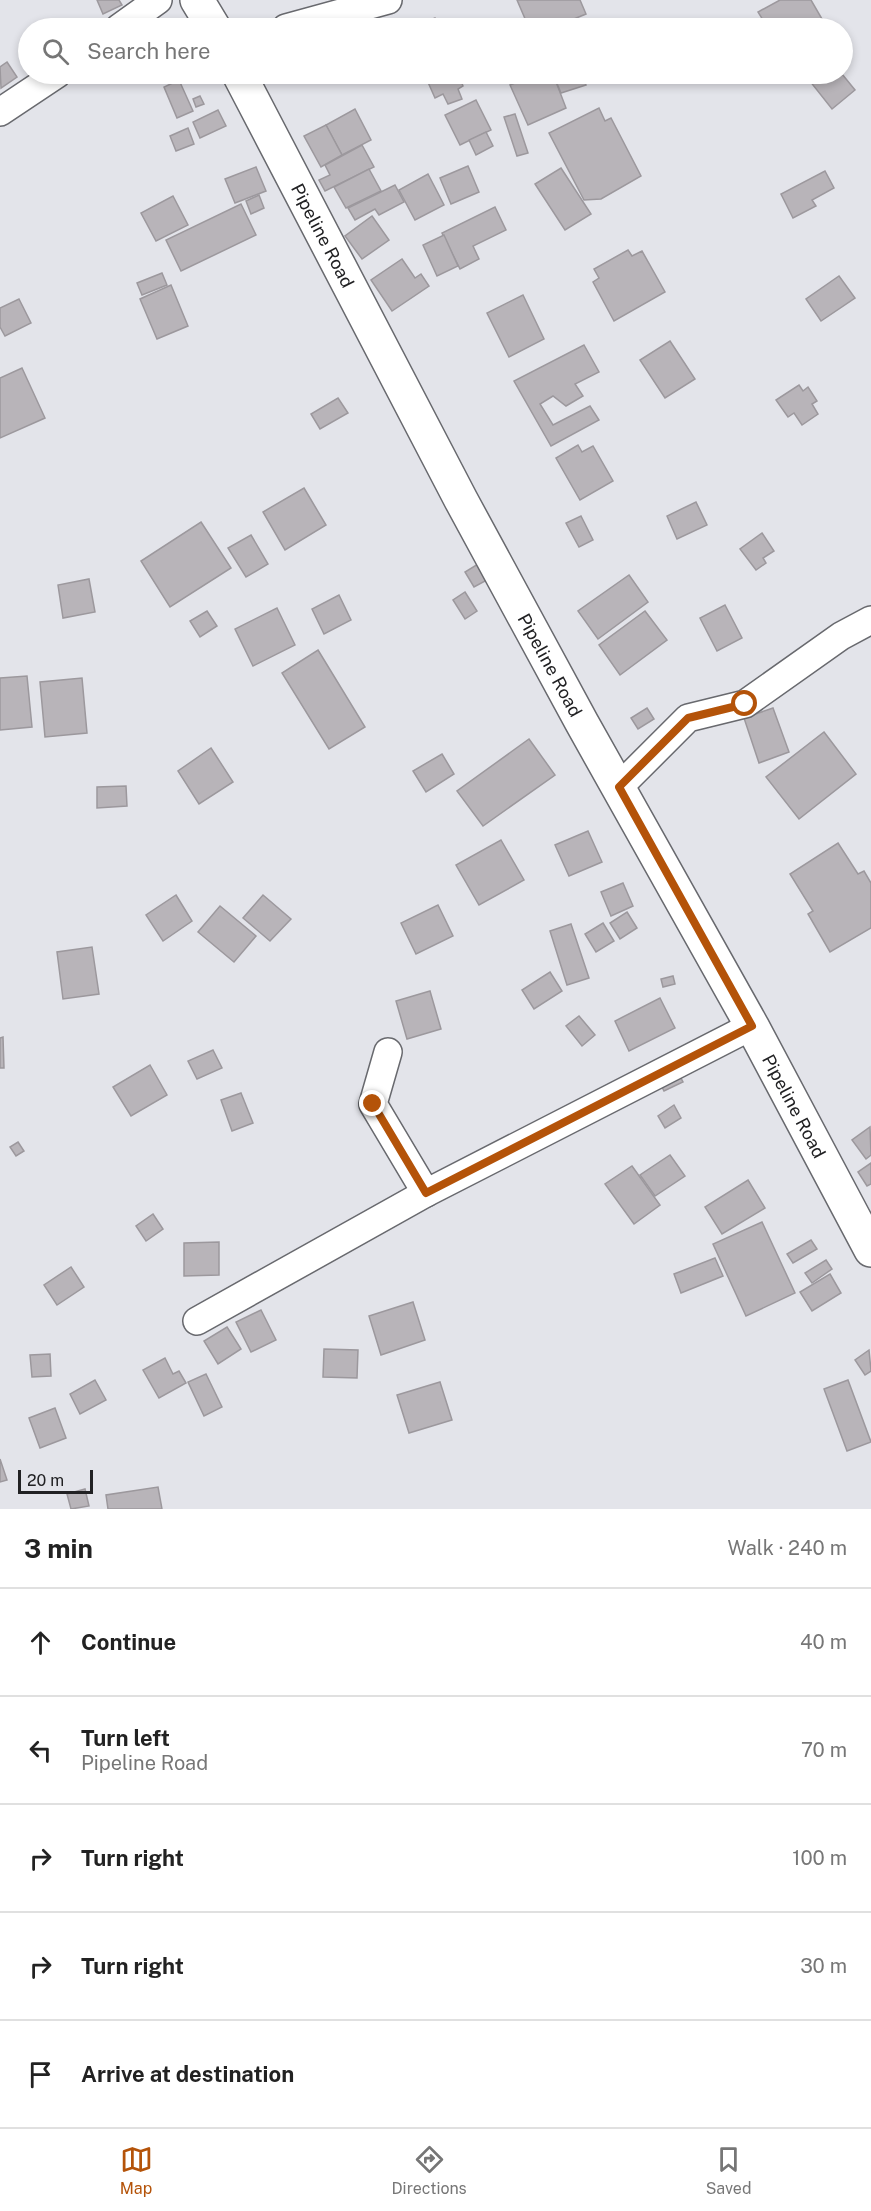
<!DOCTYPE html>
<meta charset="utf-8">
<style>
body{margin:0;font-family:"Public Sans",sans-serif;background:#f6f6f6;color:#222}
.scale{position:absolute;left:18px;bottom:15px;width:75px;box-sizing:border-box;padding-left:6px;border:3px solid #212123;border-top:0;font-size:16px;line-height:21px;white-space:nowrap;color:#212123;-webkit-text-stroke:4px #e3e4ea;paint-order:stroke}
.stop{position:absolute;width:18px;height:18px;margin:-14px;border:4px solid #b45309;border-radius:50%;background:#fff}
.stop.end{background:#b45309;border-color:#fff;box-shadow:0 2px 6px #0008}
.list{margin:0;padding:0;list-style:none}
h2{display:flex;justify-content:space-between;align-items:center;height:78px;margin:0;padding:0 24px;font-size:26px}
h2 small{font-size:20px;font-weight:400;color:#767676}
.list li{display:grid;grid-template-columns:39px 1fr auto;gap:18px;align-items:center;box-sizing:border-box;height:108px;padding:0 24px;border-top:2px solid #e0e0e0}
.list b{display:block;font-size:22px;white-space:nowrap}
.list p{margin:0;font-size:20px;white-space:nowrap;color:#767676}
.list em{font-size:20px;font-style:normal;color:#767676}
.icon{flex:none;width:33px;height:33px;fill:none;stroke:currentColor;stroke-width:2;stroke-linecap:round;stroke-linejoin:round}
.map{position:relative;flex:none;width:871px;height:1509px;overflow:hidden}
.search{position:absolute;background:#fff;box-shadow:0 3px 9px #0003;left:18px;right:18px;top:18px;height:66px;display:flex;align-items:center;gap:15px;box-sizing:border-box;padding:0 21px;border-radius:33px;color:#767676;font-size:22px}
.sheet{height:618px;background:#fff}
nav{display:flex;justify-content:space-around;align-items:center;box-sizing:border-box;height:84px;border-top:2px solid #e0e0e0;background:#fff;font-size:16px;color:#767676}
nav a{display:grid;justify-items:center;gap:3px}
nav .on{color:#b45309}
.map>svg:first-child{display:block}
.building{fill:#b8b4b9;stroke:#9c989d;stroke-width:1.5}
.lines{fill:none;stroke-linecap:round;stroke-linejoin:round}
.minor-casing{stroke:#68696e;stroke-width:30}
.tertiary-casing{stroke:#68696e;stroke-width:36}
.minor{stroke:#fff;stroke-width:27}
.tertiary{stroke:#fff;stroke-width:33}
.route{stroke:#b45309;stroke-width:8}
.labels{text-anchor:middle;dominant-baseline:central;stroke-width:6;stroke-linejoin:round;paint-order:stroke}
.street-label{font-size:18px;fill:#212123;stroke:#e3e4ea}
</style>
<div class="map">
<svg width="871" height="1509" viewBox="0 0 871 1509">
<rect width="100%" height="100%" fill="#e3e4ea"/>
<g class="building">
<path d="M97,0H119L122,5L103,14Z"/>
<path d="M517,0H580L586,14L552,28H529Z"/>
<path d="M780,0H811L822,19L804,28H768L758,12Z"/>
<path d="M435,18L439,28H411Z"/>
<path d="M602,22L604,28H588L587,27Z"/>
<path d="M7,62L17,77L1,88L0,67Z"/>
<path d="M284,74H309L288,83Z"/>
<path d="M444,74H458L463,86L458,89L462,99L448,104L443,94L435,98L427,80Z"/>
<path d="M537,74H553L566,108L528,125L510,85Z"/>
<path d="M553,74H582L586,85L561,93Z"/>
<path d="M817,74H842L855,90L832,109L809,80Z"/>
<path d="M179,80L193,111L177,118L164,87Z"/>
<path d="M200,96L204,104L196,107L193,99Z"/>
<path d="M476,100L491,130L460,145L445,115Z"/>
<path d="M599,108L605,121L611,118L641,176L601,199L584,200L549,133Z"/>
<path d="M355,109L371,140L342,155L326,125Z"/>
<path d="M218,110L226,126L200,138L193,122Z"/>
<path d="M515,114L528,153L517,156L504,117Z"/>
<path d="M326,125L342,155L321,167L304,136Z"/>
<path d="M188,128L194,144L176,151L170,136Z"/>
<path d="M486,132L493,146L476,155L469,140Z"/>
<path d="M362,145L374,167L325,191L319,180L330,175L325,165Z"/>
<path d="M468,166L479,192L451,204L440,178Z"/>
<path d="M256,167L266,191L235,203L225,179Z"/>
<path d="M561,168L591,214L565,230L535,184Z"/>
<path d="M369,169L381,191L346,208L334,187Z"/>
<path d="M825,171L834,188L812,200L816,206L793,218L781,194Z"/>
<path d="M428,174L444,205L415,220L399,190Z"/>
<path d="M395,185L404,202L379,215L375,209L355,220L348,208Z"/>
<path d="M259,195L264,208L251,214L246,201Z"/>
<path d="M173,196L188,225L156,241L141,213Z"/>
<path d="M241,204L256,235L181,271L166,240Z"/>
<path d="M495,207L506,230L473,246L479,259L460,269L442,233Z"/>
<path d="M372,216L389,240L362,259L345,236Z"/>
<path d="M444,235L458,266L437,276L423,245Z"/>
<path d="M628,250L632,256L642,251L665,292L614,321L593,282L599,278L594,269Z"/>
<path d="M402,259L415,278L421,274L429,286L392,311L371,280Z"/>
<path d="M162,273L167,285L142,295L137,283Z"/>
<path d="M839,276L855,298L821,321L806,299Z"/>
<path d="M171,285L188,326L157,339L140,299Z"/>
<path d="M523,295L544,339L509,357L487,313Z"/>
<path d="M19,299L31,323L5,336L0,327V308Z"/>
<path d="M670,341L695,379L665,398L640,360Z"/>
<path d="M584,345L599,372L575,384L583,396L566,406L553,396L540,404L553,425L590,406L599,420L551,446L514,381Z"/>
<path d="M22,368L45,418L0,438V378Z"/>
<path d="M799,385L803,391L808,387L817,401L812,404L818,414L802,425L794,413L788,417L776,400Z"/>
<path d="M338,398L348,413L320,429L311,414Z"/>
<path d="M578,445L582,452L593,446L613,481L580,500L556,458Z"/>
<path d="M304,488L326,525L285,550L263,512Z"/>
<path d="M696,502L707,525L677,539L667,516Z"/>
<path d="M581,516L593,540L579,547L566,523Z"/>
<path d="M201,522L231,568L170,607L141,561Z"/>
<path d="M762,533L774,551L763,558L766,563L756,570L740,549Z"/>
<path d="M251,535L268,564L246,577L228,548Z"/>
<path d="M478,564L487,580L474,587L465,572Z"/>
<path d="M629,575L648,602L598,639L578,611Z"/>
<path d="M89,579L95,612L63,618L58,585Z"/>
<path d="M465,592L477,611L465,619L453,600Z"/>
<path d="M339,595L351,620L324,634L312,609Z"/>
<path d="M725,605L742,638L717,651L700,618Z"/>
<path d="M277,608L295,645L253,666L235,629Z"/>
<path d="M207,611L217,626L200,637L190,621Z"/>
<path d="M645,611L667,640L620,675L599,645Z"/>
<path d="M318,650L365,727L329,749L282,673Z"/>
<path d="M27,676L32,727L0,730V678Z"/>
<path d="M82,678L87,733L45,737L40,682Z"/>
<path d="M647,708L654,719L638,729L631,718Z"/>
<path d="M773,708L789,752L759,763L744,718Z"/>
<path d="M824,732L856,774L799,819L766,777Z"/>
<path d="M529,739L555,775L483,826L457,791Z"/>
<path d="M211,748L233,782L199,804L178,771Z"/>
<path d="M442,754L454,774L426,792L413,771Z"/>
<path d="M126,786L127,806L97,808V787Z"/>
<path d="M588,831L602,862L569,876L555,845Z"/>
<path d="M501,840L524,880L479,905L456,865Z"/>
<path d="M838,843L858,874L864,871L871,883V928L830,952L808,914L813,911L790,874Z"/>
<path d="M623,883L633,906L611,916L601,892Z"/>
<path d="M176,895L192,921L163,941L146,915Z"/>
<path d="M263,895L291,919L270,941L243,918Z"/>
<path d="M438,905L453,936L416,954L401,923Z"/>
<path d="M220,906L256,936L234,962L198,932Z"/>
<path d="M627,912L637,928L620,939L610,923Z"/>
<path d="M603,923L614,941L596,952L585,934Z"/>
<path d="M571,924L589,978L567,985L550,931Z"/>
<path d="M92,947L99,994L63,999L57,952Z"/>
<path d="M550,972L562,991L534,1009L522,990Z"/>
<path d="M673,976L675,984L663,987L661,979Z"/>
<path d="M430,991L441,1029L407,1039L396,1001Z"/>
<path d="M660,998L675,1028L629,1051L615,1021Z"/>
<path d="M579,1016L595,1035L582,1046L566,1026Z"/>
<path d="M3,1037L4,1068H0V1038Z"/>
<path d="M213,1050L222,1068L197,1079L188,1061Z"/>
<path d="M150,1065L167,1095L131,1116L113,1087Z"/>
<path d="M674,1065L683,1082L664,1091L656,1075Z"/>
<path d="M241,1093L253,1123L232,1131L221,1100Z"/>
<path d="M674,1105L681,1118L665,1128L658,1116Z"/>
<path d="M870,1127L871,1155L866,1159L852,1140Z"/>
<path d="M18,1142L24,1151L16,1156L10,1147Z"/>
<path d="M670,1155L685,1176L655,1196L640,1175Z"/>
<path d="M871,1163V1184L867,1186L858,1172Z"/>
<path d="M632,1166L660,1205L634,1224L605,1184Z"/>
<path d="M748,1180L765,1208L722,1234L705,1207Z"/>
<path d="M153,1214L163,1229L146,1241L136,1226Z"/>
<path d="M762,1222L795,1293L746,1316L713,1244Z"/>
<path d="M811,1240L817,1249L793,1263L787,1254Z"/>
<path d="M219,1242V1275L184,1276V1243Z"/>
<path d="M715,1258L723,1276L681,1293L674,1274Z"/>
<path d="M826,1260L832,1269L812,1283L805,1273Z"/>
<path d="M71,1267L84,1287L57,1305L44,1285Z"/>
<path d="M830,1274L841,1293L812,1311L800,1292Z"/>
<path d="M413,1302L425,1340L381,1355L369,1316Z"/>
<path d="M261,1310L276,1340L251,1352L236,1322Z"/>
<path d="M227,1327L241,1349L218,1364L204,1341Z"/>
<path d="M324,1349L358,1350L357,1378L323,1377Z"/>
<path d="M869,1350L871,1371L865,1375L855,1360Z"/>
<path d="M50,1354L51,1376L32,1377L30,1355Z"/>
<path d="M165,1358L173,1374L179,1371L186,1383L159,1398L143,1370Z"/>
<path d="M206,1374L222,1407L204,1416L188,1382Z"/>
<path d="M95,1380L106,1400L80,1414L70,1394Z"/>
<path d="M848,1380L871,1442L847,1451L824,1389Z"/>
<path d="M440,1382L452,1420L409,1433L397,1395Z"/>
<path d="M55,1408L66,1438L40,1448L29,1418Z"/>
<path d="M0,1459L7,1480L0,1482Z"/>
<path d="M158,1487L162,1509H108L106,1495Z"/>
<path d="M85,1489L89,1506L71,1509L67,1494Z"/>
</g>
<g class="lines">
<defs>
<g id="minor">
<path d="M119,28L158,0"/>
<path d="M286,28L388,0"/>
<path d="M0,112L57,74"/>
<path d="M619,787L688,718L745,704L841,636L871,620"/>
<path d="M388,1052L373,1104L426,1193"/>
<path d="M197,1321L426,1193L752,1026"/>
</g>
<g id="tertiary">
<path d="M197,0L214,28"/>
<path id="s1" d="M239,74L461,500L582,723L752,1026L871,1250"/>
</g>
</defs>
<use href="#minor" class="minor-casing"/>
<use href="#tertiary" class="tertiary-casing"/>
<use href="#minor" class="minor"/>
<use href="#tertiary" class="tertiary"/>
</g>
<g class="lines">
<path class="route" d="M373,1104L426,1193L752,1026L619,787L688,718L745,704"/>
</g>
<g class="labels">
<g class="street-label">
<text stroke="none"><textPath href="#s1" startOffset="182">Pipeline Road</textPath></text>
<text stroke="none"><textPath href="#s1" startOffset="668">Pipeline Road</textPath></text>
<text stroke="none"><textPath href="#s1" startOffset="1172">Pipeline Road</textPath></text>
</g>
</g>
</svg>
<div class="scale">20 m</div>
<div class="stop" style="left:745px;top:704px"></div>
<div class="stop end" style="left:373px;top:1104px"></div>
<div class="search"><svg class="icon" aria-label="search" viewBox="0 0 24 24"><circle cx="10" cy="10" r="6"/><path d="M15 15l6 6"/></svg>Search here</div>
</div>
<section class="sheet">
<h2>3 min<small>Walk · 240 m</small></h2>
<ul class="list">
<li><svg class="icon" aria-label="ahead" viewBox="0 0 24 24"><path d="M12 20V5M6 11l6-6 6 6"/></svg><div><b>Continue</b></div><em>40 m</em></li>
<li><svg class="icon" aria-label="left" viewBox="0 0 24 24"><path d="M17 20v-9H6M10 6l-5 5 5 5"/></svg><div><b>Turn left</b><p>Pipeline Road</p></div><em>70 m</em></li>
<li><svg class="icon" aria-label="right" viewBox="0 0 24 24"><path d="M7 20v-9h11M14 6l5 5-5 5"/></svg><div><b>Turn right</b></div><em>100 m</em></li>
<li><svg class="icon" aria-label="right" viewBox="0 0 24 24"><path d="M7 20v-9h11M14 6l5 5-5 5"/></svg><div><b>Turn right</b></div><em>30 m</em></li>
<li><svg class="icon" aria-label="arrive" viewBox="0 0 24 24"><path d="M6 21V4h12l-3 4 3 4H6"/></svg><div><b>Arrive at destination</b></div></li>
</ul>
</section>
<nav>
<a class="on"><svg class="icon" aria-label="map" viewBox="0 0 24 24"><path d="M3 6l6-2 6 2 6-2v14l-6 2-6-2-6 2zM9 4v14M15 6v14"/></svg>Map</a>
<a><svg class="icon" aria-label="directions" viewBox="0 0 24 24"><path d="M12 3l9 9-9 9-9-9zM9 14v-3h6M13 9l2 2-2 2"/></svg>Directions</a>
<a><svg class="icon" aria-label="saved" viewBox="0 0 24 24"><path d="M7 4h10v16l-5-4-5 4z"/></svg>Saved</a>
</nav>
